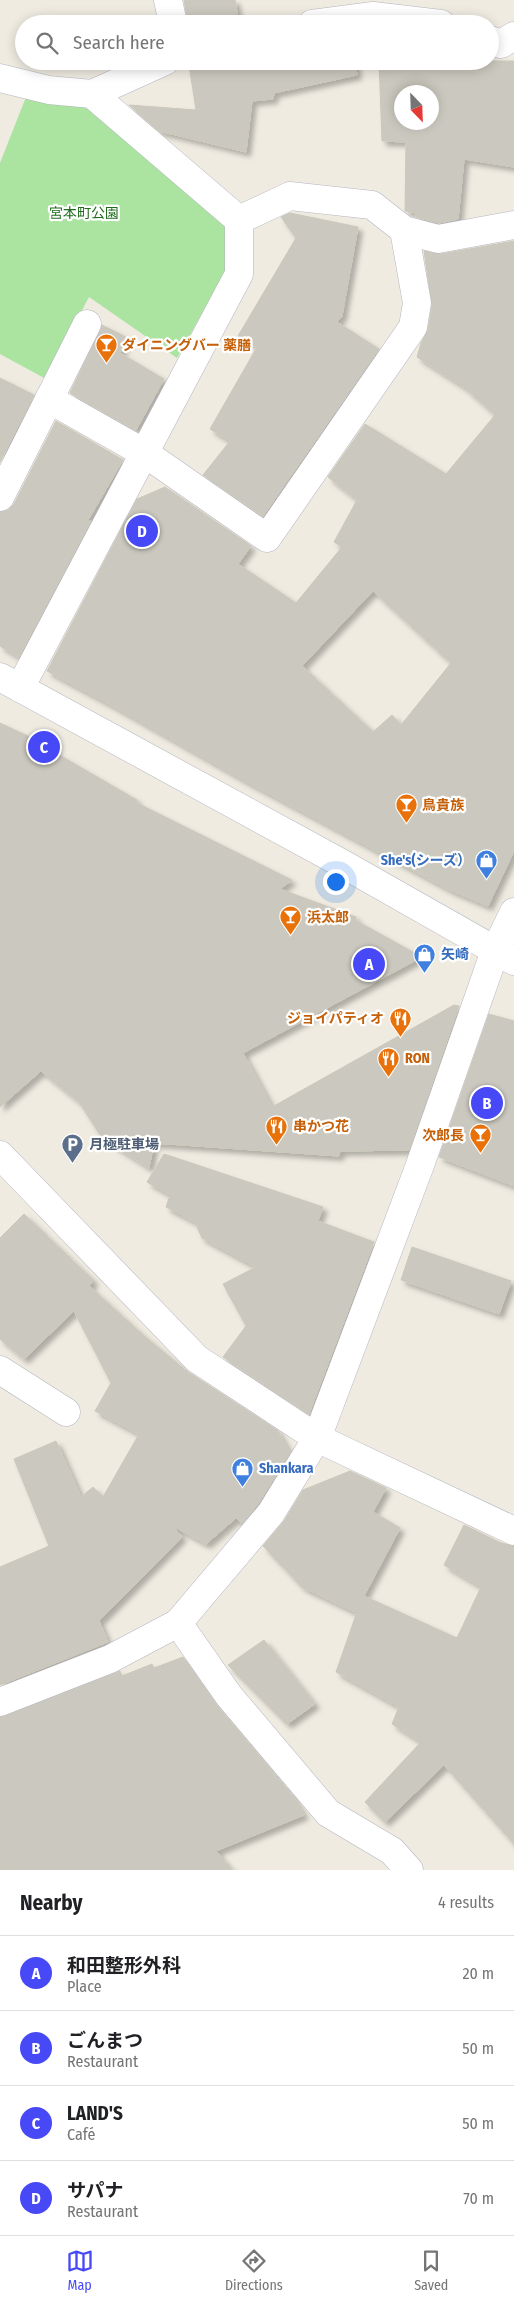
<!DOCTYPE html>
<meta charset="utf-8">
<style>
body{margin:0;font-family:"Fira Sans Condensed","Noto Sans JP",sans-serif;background:#f6f6f6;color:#202124}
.compass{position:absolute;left:394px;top:85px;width:45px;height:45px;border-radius:50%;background:#fff;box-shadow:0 2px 12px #0003;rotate:157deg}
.you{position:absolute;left:335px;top:881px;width:18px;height:18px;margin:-12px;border:4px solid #fff;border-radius:50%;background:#1a73e8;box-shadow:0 0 0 8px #1a73e833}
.badge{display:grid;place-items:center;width:32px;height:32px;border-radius:50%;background:#4748f6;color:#fff;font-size:16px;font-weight:700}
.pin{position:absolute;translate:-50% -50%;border:2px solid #fff;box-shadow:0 1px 5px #0006}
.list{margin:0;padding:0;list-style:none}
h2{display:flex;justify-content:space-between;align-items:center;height:65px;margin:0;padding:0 20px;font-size:21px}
h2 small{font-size:16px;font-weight:400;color:#757577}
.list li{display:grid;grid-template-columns:32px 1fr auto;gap:15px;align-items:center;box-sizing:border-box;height:75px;padding:0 20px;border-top:1px solid #e0e0e0}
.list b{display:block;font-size:19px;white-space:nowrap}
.list p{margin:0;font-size:16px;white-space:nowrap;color:#757577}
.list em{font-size:16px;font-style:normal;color:#757577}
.icon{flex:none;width:28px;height:28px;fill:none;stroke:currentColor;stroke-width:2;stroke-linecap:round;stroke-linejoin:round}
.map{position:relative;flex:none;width:514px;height:1870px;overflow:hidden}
.search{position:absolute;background:#fff;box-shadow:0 2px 12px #0003;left:15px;right:15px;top:15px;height:55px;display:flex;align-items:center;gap:12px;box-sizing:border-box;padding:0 18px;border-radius:28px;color:#757577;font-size:19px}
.sheet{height:365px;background:#fff}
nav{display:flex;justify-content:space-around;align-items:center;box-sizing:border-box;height:70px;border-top:1px solid #e0e0e0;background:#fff;font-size:14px;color:#757577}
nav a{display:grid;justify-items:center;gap:2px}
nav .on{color:#4748f6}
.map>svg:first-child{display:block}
.green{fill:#abe3a0}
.building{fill:#cbc9bf;stroke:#cbc8ba;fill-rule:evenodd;filter:url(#shadow)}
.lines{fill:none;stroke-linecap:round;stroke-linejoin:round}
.minor-casing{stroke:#b4b5c1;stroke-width:29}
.minor{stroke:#fff;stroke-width:28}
.labels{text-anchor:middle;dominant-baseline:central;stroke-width:4.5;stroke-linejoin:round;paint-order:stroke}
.park-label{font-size:14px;fill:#1f6c1d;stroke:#fff}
.food-label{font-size:14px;font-weight:bold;fill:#c56008;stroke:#fff;text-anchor:start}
.shop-label{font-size:14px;font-weight:bold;fill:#366cbe;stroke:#fff;text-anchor:start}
.service-label{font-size:14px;font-weight:bold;fill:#4e5e75;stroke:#fff;text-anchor:start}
</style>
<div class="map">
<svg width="514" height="1870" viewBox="0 0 514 1870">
<defs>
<filter id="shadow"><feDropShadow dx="4.5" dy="4.5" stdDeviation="2.5" flood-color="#0004"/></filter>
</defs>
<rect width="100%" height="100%" fill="#efebe1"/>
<path class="green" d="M28,92L91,107L230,229V263L177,358L89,297L46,379L0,354V163Z"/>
<g class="building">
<path d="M184,0H235L239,24H188Z"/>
<path d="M195,61H355L357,75L274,93L273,99L252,101L246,152L159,131L129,105L196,110L189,65L195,63Z"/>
<path d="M379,61H514V167L464,159L458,219L439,223L416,217L415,212L405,211L406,142L382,141ZM402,92H432V122H402Z"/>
<path d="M290,213L358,227L342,316L337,322L379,349L263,516L203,475L230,441L210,429L257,347L238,336L296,238L281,217Z"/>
<path d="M514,241V851L488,906L450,890L247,782L113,706L47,671L137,499L165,487L251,546L238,564L296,603L342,547L334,542L357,500L328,477L365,424L446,474L495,415L464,387L417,357L421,343L428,330L432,305L424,251L441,254ZM373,591L451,663L401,725L392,715L373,732L302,666Z"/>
<path d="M102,325L128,338L120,353L164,379L136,430L70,393Z"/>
<path d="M0,378L34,395L0,462Z"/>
<path d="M56,421L123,460L87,522L91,521L19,657L0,646V512L8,510L14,504Z"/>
<path d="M0,723L51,747L49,749L137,800L135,802L292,880L280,889L356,917L355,920L422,957L243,1053L272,1107L454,1005L459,1006L409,1150L340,1151L339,1156L154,1143L149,1168L102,1138L79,1102L41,1071L0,1107Z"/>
<path d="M489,1014L514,1021V1186L439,1157Z"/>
<path d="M164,1154L323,1207L318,1221L374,1242L309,1414L223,1357L246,1326L223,1284L256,1267L202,1238L195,1222L166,1207L170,1195L147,1182Z"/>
<path d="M24,1214L94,1281L89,1286L144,1336L188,1372L277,1430L290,1453L258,1504L242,1524L236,1518L206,1544L173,1526L182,1537L99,1621L108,1642L0,1685V1567L49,1546L14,1459L56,1441L81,1497L93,1487L103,1497L139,1434L95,1411L111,1383L74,1311L24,1359L0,1339V1238Z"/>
<path d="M412,1247L511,1281L499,1314L401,1280Z"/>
<path d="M350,1471L386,1488L373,1512L400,1528L364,1596L457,1638L481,1587L444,1565L464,1525L501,1543L514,1546V1844L444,1765L385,1822L365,1802L421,1742L392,1724L399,1707L336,1672L359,1606L355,1612L302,1587L263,1546L284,1521L303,1490Z"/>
<path d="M264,1640L315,1704L287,1724L228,1665Z"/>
<path d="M183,1657L217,1706L292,1795L304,1815L216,1851L232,1870H0V1717L120,1671L122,1676L152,1664L154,1668Z"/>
</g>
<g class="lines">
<defs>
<g id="minor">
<path d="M168,0L173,24"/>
<path d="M312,24L373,16L441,24"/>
<path d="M490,40L501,44L514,36"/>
<path d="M0,78L49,90L92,94L239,220V274L20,688"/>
<path d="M92,94L165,61"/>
<path d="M239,220L290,196L372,205L404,230L438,239L514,225"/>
<path d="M49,399L146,454L267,538L413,327L417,303L404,230"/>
<path d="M0,497L87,324"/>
<path d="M0,677L343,864L514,961"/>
<path d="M0,1155L197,1359L317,1438L514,1531"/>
<path d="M0,1370L66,1412"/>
<path d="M178,1623L229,1696L328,1813L392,1851L409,1870"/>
<path d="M0,1702L110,1659L178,1623L271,1513L317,1438L420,1165L495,951L514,912"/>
</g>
</defs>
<use href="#minor" class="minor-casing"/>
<use href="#minor" class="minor"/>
</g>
<defs>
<symbol id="bar-pin" viewBox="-11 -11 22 30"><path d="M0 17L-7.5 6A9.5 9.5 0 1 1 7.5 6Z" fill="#e8710a" stroke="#fff"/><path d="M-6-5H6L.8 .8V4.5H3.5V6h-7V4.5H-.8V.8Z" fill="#fff"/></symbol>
<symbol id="shop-pin" viewBox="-11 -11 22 30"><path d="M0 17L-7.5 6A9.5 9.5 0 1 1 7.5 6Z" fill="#3f7fe0" stroke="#fff"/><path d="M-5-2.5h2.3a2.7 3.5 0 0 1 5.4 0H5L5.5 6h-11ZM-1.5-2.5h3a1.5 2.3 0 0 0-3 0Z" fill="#fff"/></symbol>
<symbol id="restaurant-pin" viewBox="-11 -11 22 30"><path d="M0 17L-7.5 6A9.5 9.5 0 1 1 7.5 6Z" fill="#e8710a" stroke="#fff"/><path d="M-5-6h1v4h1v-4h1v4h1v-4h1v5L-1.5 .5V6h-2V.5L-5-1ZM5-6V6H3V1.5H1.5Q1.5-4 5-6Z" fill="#fff"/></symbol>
<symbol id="parking-pin" viewBox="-11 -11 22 30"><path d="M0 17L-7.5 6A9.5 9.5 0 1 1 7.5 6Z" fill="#5c6f8a" stroke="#fff"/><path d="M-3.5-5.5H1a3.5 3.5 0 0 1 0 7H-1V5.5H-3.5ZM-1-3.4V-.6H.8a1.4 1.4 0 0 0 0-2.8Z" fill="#fff"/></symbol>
</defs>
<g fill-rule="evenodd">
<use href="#bar-pin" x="94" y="332" width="25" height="34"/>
<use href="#bar-pin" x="394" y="792" width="25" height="34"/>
<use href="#shop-pin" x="474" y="848" width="25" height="34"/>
<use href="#bar-pin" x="278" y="904" width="25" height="34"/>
<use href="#shop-pin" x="412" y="942" width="25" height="34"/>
<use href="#restaurant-pin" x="388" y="1006" width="25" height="34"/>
<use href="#restaurant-pin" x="376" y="1046" width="25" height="34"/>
<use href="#restaurant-pin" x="264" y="1114" width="25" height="34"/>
<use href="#bar-pin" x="468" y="1122" width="25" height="34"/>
<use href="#parking-pin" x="60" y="1132" width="25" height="34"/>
<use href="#shop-pin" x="230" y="1456" width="25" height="34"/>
</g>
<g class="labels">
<g class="park-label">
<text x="84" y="213">宮本町公園</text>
</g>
<g class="food-label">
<text x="122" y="345">ダイニングバー 薬膳</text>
<text x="422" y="805">鳥貴族</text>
<text x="307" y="917">浜太郎</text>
<text x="384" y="1018" text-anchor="end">ジョイパティオ</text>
<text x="405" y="1058">RON</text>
<text x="293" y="1126">串かつ花</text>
<text x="464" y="1135" text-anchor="end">次郎長</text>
</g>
<g class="shop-label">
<text x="471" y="860" text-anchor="end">She's(シーズ）</text>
<text x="441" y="954">矢崎</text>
<text x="259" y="1468">Shankara</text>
</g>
<g class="service-label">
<text x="89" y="1144">月極駐車場</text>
</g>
</g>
</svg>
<svg class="compass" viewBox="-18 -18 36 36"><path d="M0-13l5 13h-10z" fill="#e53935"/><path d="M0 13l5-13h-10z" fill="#757577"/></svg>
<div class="you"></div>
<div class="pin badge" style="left:369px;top:964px">A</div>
<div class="pin badge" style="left:487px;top:1103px">B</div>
<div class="pin badge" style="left:44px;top:747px">C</div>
<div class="pin badge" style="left:142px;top:531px">D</div>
<div class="search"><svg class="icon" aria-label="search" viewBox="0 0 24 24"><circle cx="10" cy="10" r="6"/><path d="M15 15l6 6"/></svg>Search here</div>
</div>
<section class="sheet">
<h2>Nearby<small>4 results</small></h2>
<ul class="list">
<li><span class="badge">A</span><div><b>和田整形外科</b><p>Place</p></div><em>20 m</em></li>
<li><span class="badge">B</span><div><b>ごんまつ</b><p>Restaurant</p></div><em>50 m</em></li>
<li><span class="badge">C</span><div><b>LAND'S</b><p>Café</p></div><em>50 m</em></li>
<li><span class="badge">D</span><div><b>サパナ</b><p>Restaurant</p></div><em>70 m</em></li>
</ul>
</section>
<nav>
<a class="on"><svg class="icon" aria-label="map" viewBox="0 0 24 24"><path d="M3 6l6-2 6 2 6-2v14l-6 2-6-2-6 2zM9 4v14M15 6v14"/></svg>Map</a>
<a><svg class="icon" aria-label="directions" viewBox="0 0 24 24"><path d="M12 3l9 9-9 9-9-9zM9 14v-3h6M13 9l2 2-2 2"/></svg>Directions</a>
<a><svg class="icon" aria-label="saved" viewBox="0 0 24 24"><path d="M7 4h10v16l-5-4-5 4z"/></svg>Saved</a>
</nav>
